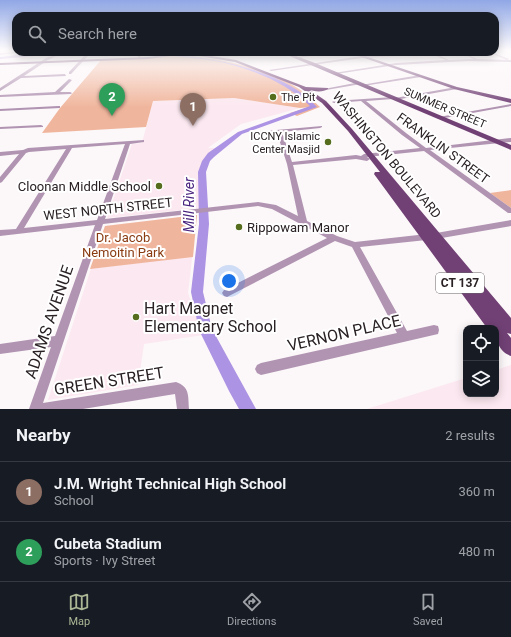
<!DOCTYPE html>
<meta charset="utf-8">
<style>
body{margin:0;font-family:Roboto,sans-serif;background:#242831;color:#f1f3f6}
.controls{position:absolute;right:12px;bottom:12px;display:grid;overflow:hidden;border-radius:8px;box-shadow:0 2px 10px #0003}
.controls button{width:36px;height:36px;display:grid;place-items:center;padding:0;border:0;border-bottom:1px solid #363941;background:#171b24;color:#f1f3f6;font:20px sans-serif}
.you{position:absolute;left:229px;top:281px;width:14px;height:14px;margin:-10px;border:3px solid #fff;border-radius:50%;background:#1a73e8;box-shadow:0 0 0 6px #1a73e833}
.badge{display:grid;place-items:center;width:26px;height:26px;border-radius:50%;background:#abb795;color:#fff;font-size:13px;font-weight:700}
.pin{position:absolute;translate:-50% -33px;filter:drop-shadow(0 1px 2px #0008)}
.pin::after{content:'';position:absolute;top:21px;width:14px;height:12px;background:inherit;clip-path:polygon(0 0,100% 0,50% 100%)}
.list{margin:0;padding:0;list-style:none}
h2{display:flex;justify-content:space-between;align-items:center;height:52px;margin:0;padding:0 16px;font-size:17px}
h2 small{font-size:13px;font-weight:400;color:#9ea1a6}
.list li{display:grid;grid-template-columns:26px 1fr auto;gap:12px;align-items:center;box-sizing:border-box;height:60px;padding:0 16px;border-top:1px solid #363941}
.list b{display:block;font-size:15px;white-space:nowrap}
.list p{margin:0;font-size:13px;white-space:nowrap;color:#9ea1a6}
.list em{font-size:13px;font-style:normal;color:#9ea1a6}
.icon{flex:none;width:22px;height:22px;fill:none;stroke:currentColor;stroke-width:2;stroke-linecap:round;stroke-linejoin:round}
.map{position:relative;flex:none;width:511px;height:409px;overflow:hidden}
.search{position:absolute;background:#171b24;box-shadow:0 2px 10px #0003;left:12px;right:12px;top:12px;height:44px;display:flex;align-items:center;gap:10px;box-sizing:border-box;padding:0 14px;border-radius:12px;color:#9ea1a6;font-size:15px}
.sheet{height:172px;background:#171b24}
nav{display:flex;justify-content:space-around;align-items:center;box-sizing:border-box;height:56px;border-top:1px solid #363941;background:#171b24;font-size:11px;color:#9ea1a6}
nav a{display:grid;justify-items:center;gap:2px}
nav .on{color:#abb795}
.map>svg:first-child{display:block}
.built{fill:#fce8f0}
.green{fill:#f0b69d}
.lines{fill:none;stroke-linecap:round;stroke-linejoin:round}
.river{fill:#ac93e3;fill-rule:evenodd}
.minor{fill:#b094b2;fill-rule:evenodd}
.major{fill:#714175;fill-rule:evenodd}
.poi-dot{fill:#566d1e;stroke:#fff;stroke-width:1.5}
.labels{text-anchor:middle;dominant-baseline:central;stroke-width:4;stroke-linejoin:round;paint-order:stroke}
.far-poi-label{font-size:11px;fill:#292124;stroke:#fff;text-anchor:start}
.far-street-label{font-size:11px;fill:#292124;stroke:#fff}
.shield{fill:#fff;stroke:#696466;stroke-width:1}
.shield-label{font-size:12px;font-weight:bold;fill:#292124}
.street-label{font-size:13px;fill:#292124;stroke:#fff}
.poi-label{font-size:13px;fill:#292124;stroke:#fff;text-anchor:end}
.park-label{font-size:13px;fill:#893b12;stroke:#fff}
.water-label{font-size:14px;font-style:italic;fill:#48227e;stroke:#fff}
.near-poi-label{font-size:16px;fill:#292124;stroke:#fff;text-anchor:start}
.near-street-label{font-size:16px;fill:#292124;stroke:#fff}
</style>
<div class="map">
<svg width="511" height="409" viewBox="0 0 511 409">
<rect width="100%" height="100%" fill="#fcf7f9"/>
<g class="built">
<path d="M234,98L300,108L241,124L208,148H217L203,161L200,169V208L107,218L132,144L142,143L153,101Z"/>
<path d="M197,215L188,293L203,335L144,344L138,385L48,400L105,226Z"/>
<path d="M511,365V409H367L466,378V394H496V370Z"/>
</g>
<g class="green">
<path d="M180,54C220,59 268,67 302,91C310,96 314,102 320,107L297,116L290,113L310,107L300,108L234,98L153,101L146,127L42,133L60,108L101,60L148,58Z"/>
<path d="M511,190V208L490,193Z"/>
<path d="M197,215L193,257L90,269L105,226Z"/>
</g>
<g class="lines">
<g class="river">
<path d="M44,52H51L34,56L0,59V57Z"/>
<path d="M156,52C163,52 170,54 178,55C221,59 287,72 317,107L242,134L214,157L210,161L206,172L209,224L203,292L212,329L256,409H239L229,391L199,330L191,292L199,224L198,172L202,161L208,153L238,132L310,106C287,82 247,67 215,61C198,58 180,57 163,55Z"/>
</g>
<g class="minor">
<path d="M16,52H22L0,55V53Z"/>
<path d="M62,52H65L48,60L24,76L65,74L66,76L21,78L0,91V88L46,58Z"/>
<path d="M91,52H94L87,57L71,74H69V72L85,55Z"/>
<path d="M134,52H141L140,59L138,58V54Z"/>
<path d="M333,52H341L297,58L296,57Z"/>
<path d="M428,52H431L449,60L474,59L458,52H461L477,59L511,60V62L468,61L396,65L336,74L334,73L396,63L446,60L431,54L362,58L271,71L269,70L362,56Z"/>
<path d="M488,52H492L509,59L507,60Z"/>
<path d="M420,75L421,77L363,86L361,85Z"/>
<path d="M69,79L72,80L60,92H70L72,93L71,94L0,97V95L55,92Z"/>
<path d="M360,82L361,84L326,90L324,89Z"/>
<path d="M456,87L458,88L457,89L395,100L393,99L366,101L406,133L426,148L511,138V142L430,150L511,208V213H508L424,151L367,157L370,159L367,161L356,159L293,165L307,221L337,236L355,242L436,233L511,220V226L436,239L360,247L407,331L434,325L438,326L439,330L438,334L261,375L257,373L255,369L257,365L261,363L397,333L352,247L335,241L227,297L224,296L222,293L224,290L327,238L272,209L258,206L103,224L43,403L176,382C190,387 188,396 189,409H177L175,394L83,409H29L51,347L0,354V344L55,336L95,225L0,236V230L16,229L66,149L29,152L26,153L2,182L0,183V177L19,154L0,156V152L23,150L28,148L144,140V142L130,144L105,219L258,202L276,205L298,216L287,164L277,133L256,135L253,133L254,132L322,126V127L320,128L282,132L292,162L356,155L361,156L364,154L420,148L402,135L361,101L334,103L332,102L334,101L393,97L395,98ZM125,144L97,220L24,228L72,148Z"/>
<path d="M511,104V106L439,119L437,118L439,117Z"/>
<path d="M58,106H60V108L0,111V109Z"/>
<path d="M41,125L43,126V127L0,129V127Z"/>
</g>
<g class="major">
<path d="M178,52H187L236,60L306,87L328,88V89C324,92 316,92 310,90L326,101L352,129L511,318V334L507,333L511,338V356C498,351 496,340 496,328H487L374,174L375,172H380L348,131L322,103L299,87L235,62L186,54L148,59L0,65V63L148,57L179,53Z"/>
<path d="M280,52H285L315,63L511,145V150Z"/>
<path d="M347,52H353L457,87L511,99V103L454,89Z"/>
</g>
</g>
<linearGradient id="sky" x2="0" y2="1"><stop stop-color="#90a7e6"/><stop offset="0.47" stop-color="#fefbfc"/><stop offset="1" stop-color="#fefbfc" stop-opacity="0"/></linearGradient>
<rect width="511" height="107" fill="url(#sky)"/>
<g class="poi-dot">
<circle cx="273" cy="97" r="4"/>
<circle cx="328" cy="142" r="4"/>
<circle cx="159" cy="186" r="4"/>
<circle cx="239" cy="227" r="4"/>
<circle cx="136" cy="317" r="4"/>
</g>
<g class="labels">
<g class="far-poi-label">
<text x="281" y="97">The Pit</text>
<text x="320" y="136" text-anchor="end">ICCNY Islamic<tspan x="320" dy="13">Center Masjid</tspan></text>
</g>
<g class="far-street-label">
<text transform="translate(445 108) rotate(23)">SUMMER STREET</text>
</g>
<rect class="shield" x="436" y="273" width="48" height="20" rx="3"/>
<g class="shield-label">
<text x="460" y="283">CT 137</text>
</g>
<g class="street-label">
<text transform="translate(443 148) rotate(36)">FRANKLIN STREET</text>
<text transform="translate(387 155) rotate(50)">WASHINGTON BOULEVARD</text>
<text transform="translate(108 209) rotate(-6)">WEST NORTH STREET</text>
</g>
<g class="poi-label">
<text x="151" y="186">Cloonan Middle School</text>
<text x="247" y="227" text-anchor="start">Rippowam Manor</text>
</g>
<g class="park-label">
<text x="123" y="237">Dr. Jacob<tspan x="123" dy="15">Nemoitin Park</tspan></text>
</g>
<g class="water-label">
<text transform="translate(189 205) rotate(-90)">Mill River</text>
</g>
<g class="near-poi-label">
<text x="144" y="308">Hart Magnet<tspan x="144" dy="18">Elementary School</tspan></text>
</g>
<g class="near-street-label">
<text transform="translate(49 322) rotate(-71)">ADAMS AVENUE</text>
<text transform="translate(344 333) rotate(-13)">VERNON PLACE</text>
<text transform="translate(109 381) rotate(-9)">GREEN STREET</text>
</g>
</g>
</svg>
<div class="controls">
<button><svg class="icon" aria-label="locate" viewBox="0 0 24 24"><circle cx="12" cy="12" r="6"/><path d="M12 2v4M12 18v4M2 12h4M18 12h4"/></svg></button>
<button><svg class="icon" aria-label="layers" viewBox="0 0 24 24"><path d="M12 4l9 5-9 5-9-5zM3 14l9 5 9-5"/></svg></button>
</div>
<div class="you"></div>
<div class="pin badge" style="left:193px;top:126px;background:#8d6e63">1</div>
<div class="pin badge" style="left:112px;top:116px;background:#2e9e5b">2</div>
<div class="search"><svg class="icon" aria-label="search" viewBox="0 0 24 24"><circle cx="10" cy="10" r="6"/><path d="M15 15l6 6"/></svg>Search here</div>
</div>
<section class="sheet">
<h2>Nearby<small>2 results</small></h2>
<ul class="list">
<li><span class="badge" style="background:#8d6e63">1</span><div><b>J.M. Wright Technical High School</b><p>School</p></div><em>360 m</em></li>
<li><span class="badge" style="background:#2e9e5b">2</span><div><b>Cubeta Stadium</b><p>Sports · Ivy Street</p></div><em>480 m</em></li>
</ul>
</section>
<nav>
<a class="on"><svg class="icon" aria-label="map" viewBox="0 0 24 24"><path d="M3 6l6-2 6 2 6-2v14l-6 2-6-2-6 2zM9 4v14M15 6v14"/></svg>Map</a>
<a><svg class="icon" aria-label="directions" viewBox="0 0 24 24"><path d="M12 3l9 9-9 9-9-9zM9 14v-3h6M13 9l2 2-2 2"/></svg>Directions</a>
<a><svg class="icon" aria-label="saved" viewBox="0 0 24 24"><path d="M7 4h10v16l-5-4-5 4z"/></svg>Saved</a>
</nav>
